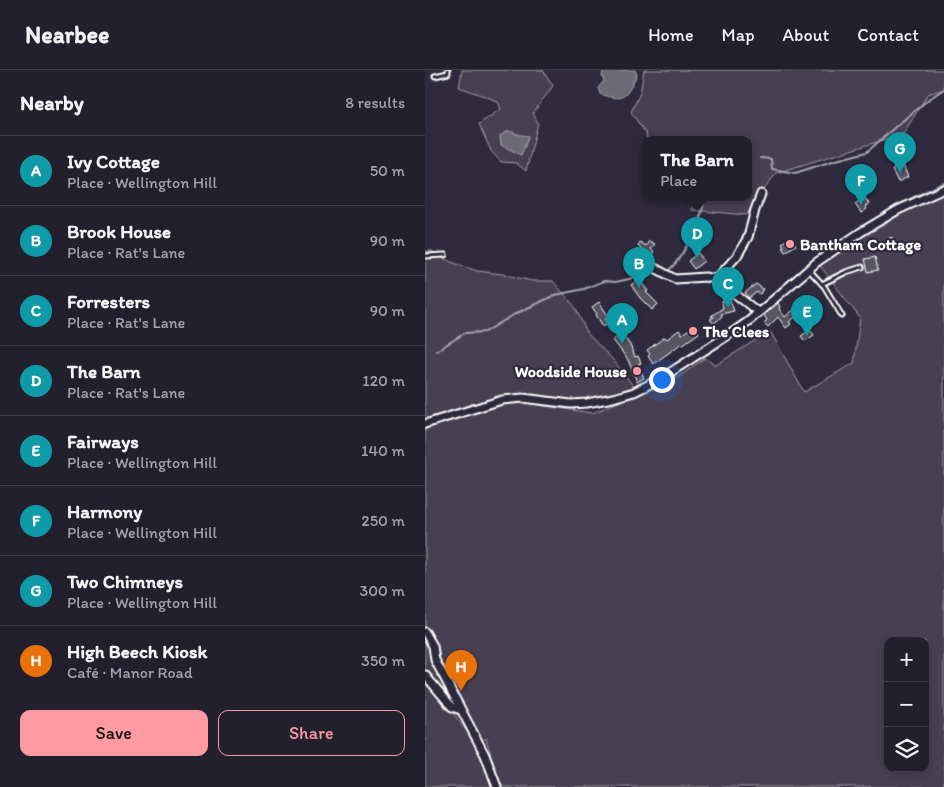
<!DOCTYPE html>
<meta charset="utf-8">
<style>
body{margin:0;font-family:Itim,sans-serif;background:#2b2836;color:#f1f3f6}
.controls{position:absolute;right:15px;bottom:15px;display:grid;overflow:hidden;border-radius:10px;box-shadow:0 2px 8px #0003}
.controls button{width:45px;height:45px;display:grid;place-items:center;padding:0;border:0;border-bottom:1px solid #403e4a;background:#23202e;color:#f1f3f6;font:25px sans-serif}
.you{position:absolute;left:236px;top:309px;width:18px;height:18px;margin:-12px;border:4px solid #fff;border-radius:50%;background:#1a73e8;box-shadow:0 0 0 8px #1a73e833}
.badge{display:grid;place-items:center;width:32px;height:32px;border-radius:50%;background:#ff9aa2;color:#fff;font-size:16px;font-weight:700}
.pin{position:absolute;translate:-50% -41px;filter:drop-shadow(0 1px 2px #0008)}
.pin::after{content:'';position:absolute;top:26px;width:18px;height:15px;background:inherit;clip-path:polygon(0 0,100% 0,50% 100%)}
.popup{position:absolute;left:217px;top:66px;width:110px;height:65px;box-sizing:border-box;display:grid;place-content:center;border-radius:10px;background:#23202e;filter:drop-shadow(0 1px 4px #0005);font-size:16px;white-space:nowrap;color:#a3a3aa}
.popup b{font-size:19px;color:#f1f3f6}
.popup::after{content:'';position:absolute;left:50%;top:100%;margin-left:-10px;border:10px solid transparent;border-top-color:#23202e}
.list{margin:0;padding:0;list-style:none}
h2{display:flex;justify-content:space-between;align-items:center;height:65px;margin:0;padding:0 20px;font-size:21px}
h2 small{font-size:16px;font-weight:400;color:#a3a3aa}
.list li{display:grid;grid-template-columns:32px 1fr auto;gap:15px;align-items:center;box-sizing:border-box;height:70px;padding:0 20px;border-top:1px solid #403e4a}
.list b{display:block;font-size:19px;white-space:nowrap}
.list p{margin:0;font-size:16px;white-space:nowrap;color:#a3a3aa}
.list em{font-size:16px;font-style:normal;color:#a3a3aa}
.actions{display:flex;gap:10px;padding:15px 20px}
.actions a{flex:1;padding:11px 0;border:1px solid #ff9aa2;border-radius:10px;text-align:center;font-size:18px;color:#ff9aa2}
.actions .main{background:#ff9aa2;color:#111}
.icon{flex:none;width:28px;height:28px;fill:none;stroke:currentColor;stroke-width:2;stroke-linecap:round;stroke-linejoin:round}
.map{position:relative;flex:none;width:519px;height:717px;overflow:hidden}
header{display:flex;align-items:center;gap:30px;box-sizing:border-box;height:70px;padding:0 25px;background:#23202e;border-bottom:1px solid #403e4a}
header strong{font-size:24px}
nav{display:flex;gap:28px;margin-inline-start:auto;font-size:18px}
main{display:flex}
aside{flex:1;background:#23202e}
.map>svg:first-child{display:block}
.green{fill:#464152;stroke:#a2a0a8;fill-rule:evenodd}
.water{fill:#6d6a77;stroke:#a7a6ad}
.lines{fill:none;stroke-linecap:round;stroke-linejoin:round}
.stream{stroke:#a7a6ad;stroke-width:2}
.building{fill:#595564;stroke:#fff}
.service-casing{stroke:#fff;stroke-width:7}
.minor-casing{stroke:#fff;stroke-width:11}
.service{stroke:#2f2a3d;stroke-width:3}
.minor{stroke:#2f2a3d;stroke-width:7}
.poi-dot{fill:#ff9aa2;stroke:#2f2a3d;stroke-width:2}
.labels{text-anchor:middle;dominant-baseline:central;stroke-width:4.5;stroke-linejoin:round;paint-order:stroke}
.poi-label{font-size:16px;font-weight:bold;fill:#fff;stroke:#2f2a3d;text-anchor:start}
</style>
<header>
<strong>Nearbee</strong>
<nav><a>Home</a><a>Map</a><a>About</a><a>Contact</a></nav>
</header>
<main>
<aside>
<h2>Nearby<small>8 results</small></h2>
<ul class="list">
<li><span class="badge" style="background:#0f9aa8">A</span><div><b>Ivy Cottage</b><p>Place · Wellington Hill</p></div><em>50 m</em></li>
<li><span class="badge" style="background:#0f9aa8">B</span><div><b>Brook House</b><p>Place · Rat's Lane</p></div><em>90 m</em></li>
<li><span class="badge" style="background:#0f9aa8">C</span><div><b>Forresters</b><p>Place · Rat's Lane</p></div><em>90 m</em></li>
<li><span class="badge" style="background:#0f9aa8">D</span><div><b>The Barn</b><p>Place · Rat's Lane</p></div><em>120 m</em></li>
<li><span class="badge" style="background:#0f9aa8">E</span><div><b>Fairways</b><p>Place · Wellington Hill</p></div><em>140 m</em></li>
<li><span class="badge" style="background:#0f9aa8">F</span><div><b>Harmony</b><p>Place · Wellington Hill</p></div><em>250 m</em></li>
<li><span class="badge" style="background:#0f9aa8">G</span><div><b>Two Chimneys</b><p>Place · Wellington Hill</p></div><em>300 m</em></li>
<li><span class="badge" style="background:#e8710a">H</span><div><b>High Beech Kiosk</b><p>Café · Manor Road</p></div><em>350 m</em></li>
</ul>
<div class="actions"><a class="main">Save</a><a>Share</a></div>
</aside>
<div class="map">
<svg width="519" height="717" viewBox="0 0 519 717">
<rect width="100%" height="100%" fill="#2f2a3d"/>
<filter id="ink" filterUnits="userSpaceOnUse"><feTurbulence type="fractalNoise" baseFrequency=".02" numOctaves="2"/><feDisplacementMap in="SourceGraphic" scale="10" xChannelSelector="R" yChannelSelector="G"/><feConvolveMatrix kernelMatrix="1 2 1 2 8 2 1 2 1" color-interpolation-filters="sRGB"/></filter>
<g filter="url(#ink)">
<g class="green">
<path d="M37,0H118L128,16L108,43L113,53L101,101L91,93L76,92L66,81L54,54L76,39L73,32L65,28L34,17Z"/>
<path d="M219,0H519V19L503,24L478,64L351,103L321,145L267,140L268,127H323V69H222L221,64L206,42L215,23Z"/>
<path d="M519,112V717H75L61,668L56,672L7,615L52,675L67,717H0V359L63,337L91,333L107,334L167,343L252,308L280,288L291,295L345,261L379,322L429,293L435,248L392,192L473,134ZM463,571H500V698H463Z"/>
<path d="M0,181H7L21,190L52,201L77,204L107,211H128L150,237L162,263L189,291L210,318L182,328L161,332L90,326L0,352Z"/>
</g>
<g class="water">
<path d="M178,0H210L212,4C202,26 200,33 175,24L173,18L179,11L177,6Z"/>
<path d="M83,61L96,65L104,66L96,85L76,75L75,66Z"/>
</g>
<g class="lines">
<g class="stream">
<path d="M335,88L346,89L347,99L370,103L411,90L442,82L470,57L504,29L519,19"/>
<path d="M240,201C244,200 244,200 247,197C258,186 281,142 279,127"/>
<path d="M11,281L40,263L60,262L90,244L130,225L159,219L179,211L191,212L204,209L219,203L224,197L231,204L233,203"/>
</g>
</g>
<g class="building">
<path d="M478,95L483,107L473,112L467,100Z"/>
<path d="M438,128L439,130L441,129L444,134L440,136L442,139L436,143L430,134Z"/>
<path d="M366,167L371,175L360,182L357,177L359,176L357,173Z"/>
<path d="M467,167V177H461V170Z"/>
<path d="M224,171L230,174L226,179L229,181L228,183L229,184L225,190L215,183L217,180L213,176L215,172L221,176Z"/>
<path d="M273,183L279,191L269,199L263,191Z"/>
<path d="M450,187L453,200L443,202L440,189Z"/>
<path d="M214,210L223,221L221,222L233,234L227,240L215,228L206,215Z"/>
<path d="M331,214L338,219L335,224L332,222L324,228L320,223Z"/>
<path d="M305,230L309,241L296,244L297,246L289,254L285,249L289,247L286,246L298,238L297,231Z"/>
<path d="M174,232L184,247L180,249L183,253L178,256L171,245L172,244L167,237Z"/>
<path d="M353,233L355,237L354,239L360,247L371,238L376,243L364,252L366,254L361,258L353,247L343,257L339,253L342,250L339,245Z"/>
<path d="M269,256L274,263L257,275L256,274L228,294L223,286L225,284L222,280L240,267L242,269L254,260L257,264Z"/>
<path d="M385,260L389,265L380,271L376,266Z"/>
<path d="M193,266L197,271L200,268L205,275L210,287L213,286L216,293L213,294L219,308L212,312L203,290L188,270Z"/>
</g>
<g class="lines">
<defs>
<g id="service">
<path d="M10,6L23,3V0"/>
<path d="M0,186L20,185"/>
<path d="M384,200L399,216L417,246"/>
<path d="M397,214L421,202L437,197"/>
</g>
<g id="minor">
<path d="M230,198L250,209L280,207L291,209L333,242"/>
<path d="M291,209L312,186L323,167L330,140L336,124"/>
<path d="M0,354L77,330L98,328L146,334L162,333L188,328L209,322L235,309L305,264L325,250L392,192L436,162L473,140L519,119"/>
<path d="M0,562L8,576L10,590L60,685L72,717"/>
<path d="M0,605L27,637L36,640"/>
</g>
</defs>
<use href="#service" class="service-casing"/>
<use href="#minor" class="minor-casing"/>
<use href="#service" class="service"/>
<use href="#minor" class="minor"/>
</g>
</g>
<g class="poi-dot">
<circle cx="365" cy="174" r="5"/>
<circle cx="268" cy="261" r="5"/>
<circle cx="212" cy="301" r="5"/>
</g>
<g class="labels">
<g class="poi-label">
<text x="375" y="174">Bantham Cottage</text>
<text x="278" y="261">The Clees</text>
<text x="202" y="301" text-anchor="end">Woodside House</text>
</g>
</g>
</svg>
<div class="controls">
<button>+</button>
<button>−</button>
<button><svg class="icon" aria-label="layers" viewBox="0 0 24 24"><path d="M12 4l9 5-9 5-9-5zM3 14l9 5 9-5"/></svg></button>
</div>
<div class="you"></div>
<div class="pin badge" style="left:197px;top:274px;background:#0f9aa8">A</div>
<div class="pin badge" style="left:214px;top:218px;background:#0f9aa8">B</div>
<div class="pin badge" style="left:303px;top:238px;background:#0f9aa8">C</div>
<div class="pin badge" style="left:272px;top:188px;background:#0f9aa8">D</div>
<div class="popup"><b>The Barn</b>Place</div>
<div class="pin badge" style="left:382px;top:266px;background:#0f9aa8">E</div>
<div class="pin badge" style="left:436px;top:135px;background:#0f9aa8">F</div>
<div class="pin badge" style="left:475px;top:103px;background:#0f9aa8">G</div>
<div class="pin badge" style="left:36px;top:621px;background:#e8710a">H</div>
</div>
</main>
